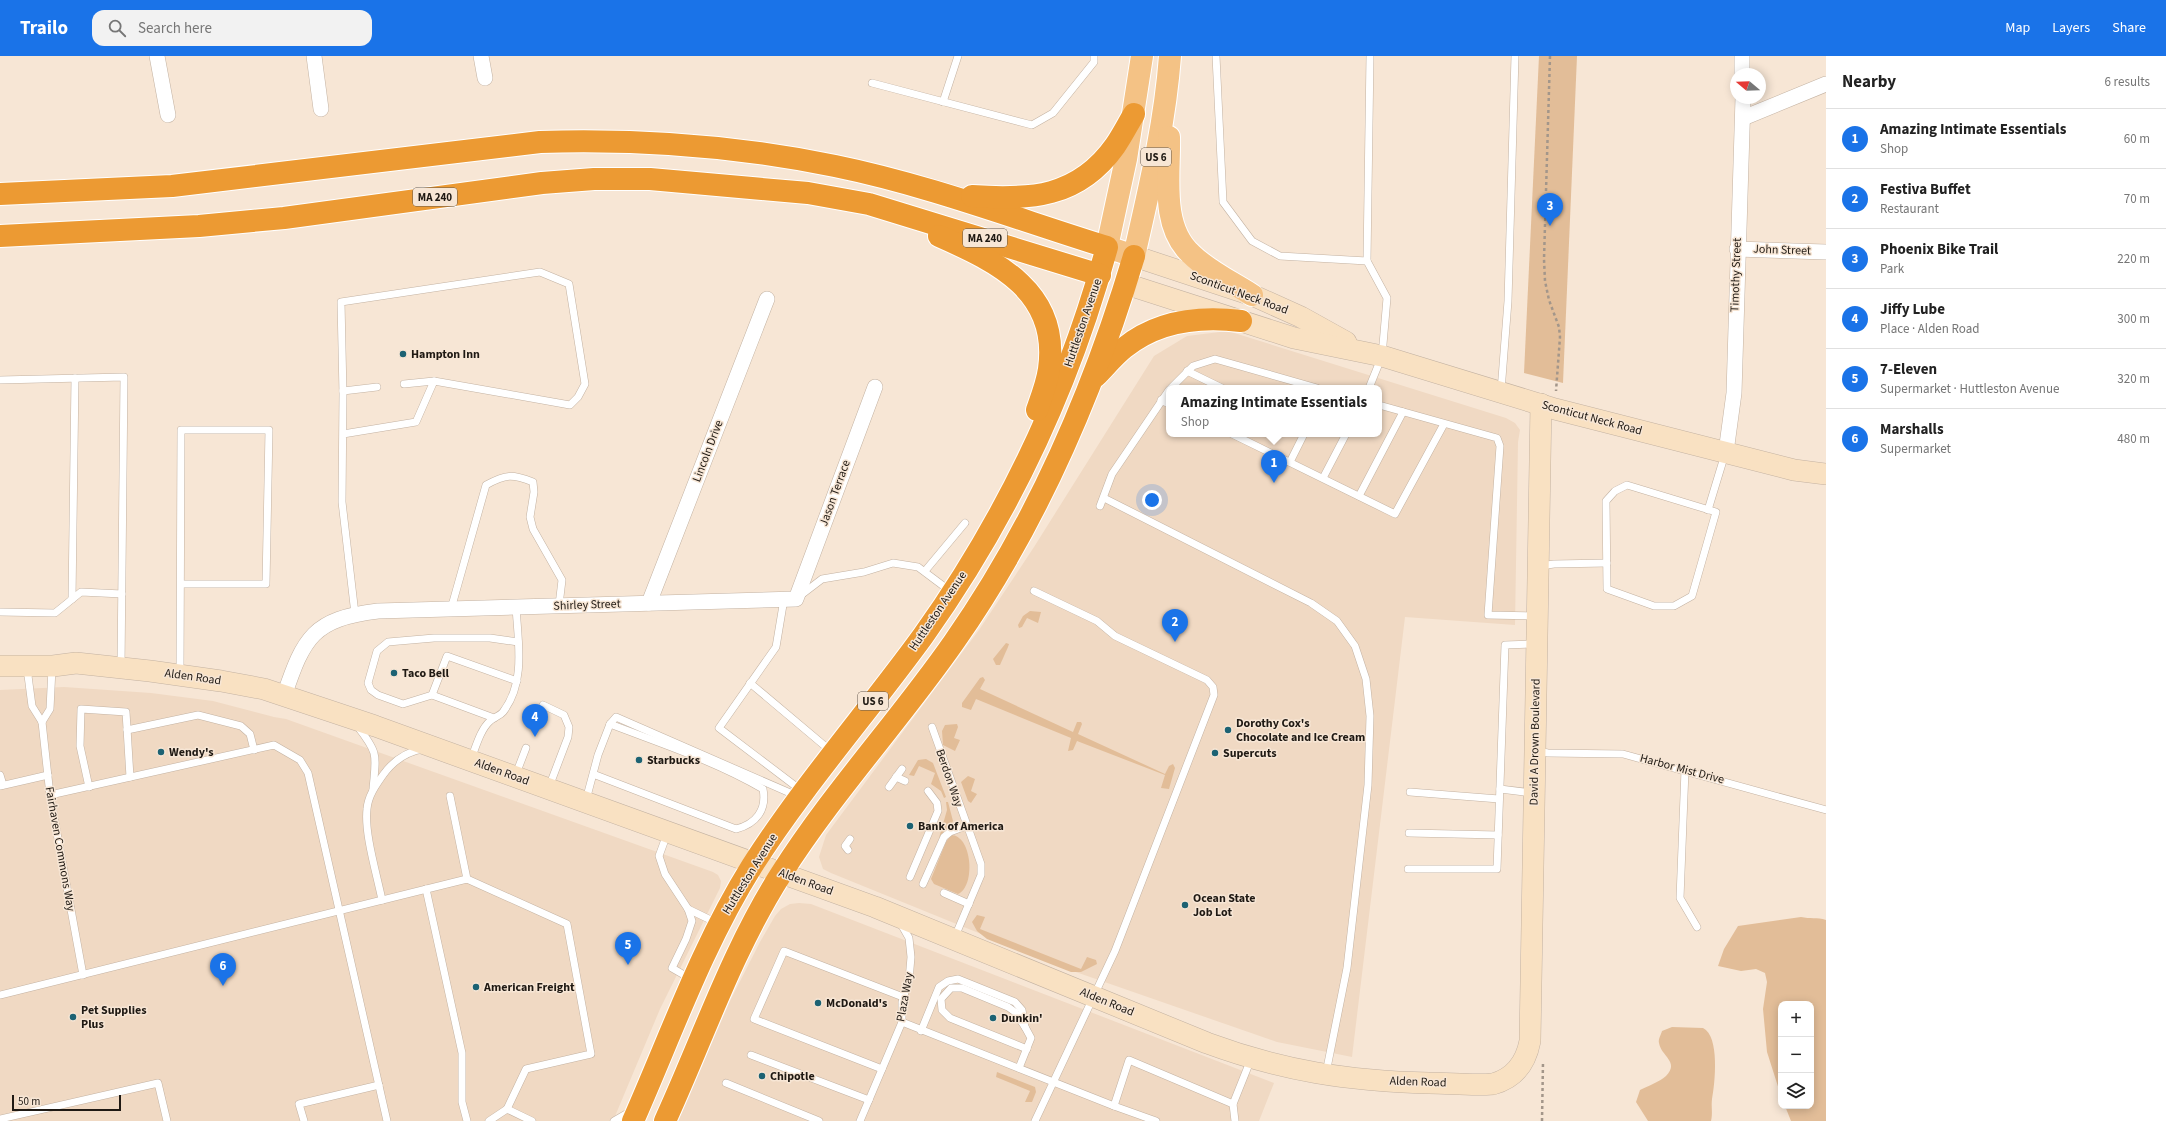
<!DOCTYPE html>
<meta charset="utf-8">
<style>
body{margin:0;font-family:"Source Sans 3",sans-serif;background:#f2f2f2;color:#222}
.controls{position:absolute;right:12px;bottom:12px;display:grid;overflow:hidden;border-radius:8px;box-shadow:0 2px 10px #0003}
.controls button{width:36px;height:36px;display:grid;place-items:center;padding:0;border:0;border-bottom:1px solid #e0e0e0;background:#fff;color:#222;font:20px sans-serif}
.compass{position:absolute;left:1730px;top:12px;width:36px;height:36px;border-radius:50%;background:#fff;box-shadow:0 2px 10px #0003;rotate:289deg}
.scale{position:absolute;left:12px;bottom:10px;width:109px;box-sizing:border-box;padding-left:4px;border:2px solid #1f1913;border-top:0;font-size:11px;line-height:14px;white-space:nowrap;color:#1f1913;-webkit-text-stroke:3px #f7e6d5;paint-order:stroke}
.you{position:absolute;left:1152px;top:444px;width:14px;height:14px;margin:-10px;border:3px solid #fff;border-radius:50%;background:#1a73e8;box-shadow:0 0 0 6px #1a73e833}
.badge{display:grid;place-items:center;width:26px;height:26px;border-radius:50%;background:#1a73e8;color:#fff;font-size:13px;font-weight:700}
.pin{position:absolute;translate:-50% -33px;filter:drop-shadow(0 1px 2px #0008)}
.pin::after{content:'';position:absolute;top:21px;width:14px;height:12px;background:inherit;clip-path:polygon(0 0,100% 0,50% 100%)}
.popup{position:absolute;left:1166px;top:329px;width:216px;height:52px;box-sizing:border-box;display:grid;place-content:center;border-radius:8px;background:#fff;filter:drop-shadow(0 1px 3px #0005);font-size:13px;white-space:nowrap;color:#767676}
.popup b{font-size:15px;color:#222}
.popup::after{content:'';position:absolute;left:50%;top:100%;margin-left:-8px;border:8px solid transparent;border-top-color:#fff}
.list{margin:0;padding:0;list-style:none}
h2{display:flex;justify-content:space-between;align-items:center;height:52px;margin:0;padding:0 16px;font-size:17px}
h2 small{font-size:13px;font-weight:400;color:#767676}
.list li{display:grid;grid-template-columns:26px 1fr auto;gap:12px;align-items:center;box-sizing:border-box;height:60px;padding:0 16px;border-top:1px solid #e0e0e0}
.list b{display:block;font-size:15px;white-space:nowrap}
.list p{margin:0;font-size:13px;white-space:nowrap;color:#767676}
.list em{font-size:13px;font-style:normal;color:#767676}
.icon{flex:none;width:22px;height:22px;fill:none;stroke:currentColor;stroke-width:2;stroke-linecap:round;stroke-linejoin:round}
.map{position:relative;flex:none;width:1826px;height:1065px;overflow:hidden}
header{display:flex;align-items:center;gap:24px;box-sizing:border-box;height:56px;padding:0 20px;background:#1a73e8;color:#fff}
header strong{font-size:19px}
nav{display:flex;gap:22px;margin-inline-start:auto;font-size:14px}
.search{width:280px;height:36px;background:#f2f2f2;display:flex;align-items:center;gap:10px;box-sizing:border-box;padding:0 14px;border-radius:12px;color:#767676;font-size:15px}
main{display:flex}
aside{flex:1;background:#fff}
.map>svg:first-child{display:block}
.built{fill:#f0d9c3;fill-rule:evenodd}
.green{fill:#e2bd98}
.lines{fill:none;stroke-linecap:round;stroke-linejoin:round}
.lane-casing{stroke:#c3b2a2;stroke-width:8}
.street-casing{stroke:#c3b2a2;stroke-width:16}
.secondary-casing{stroke:#c3b2a2;stroke-width:22}
.primary-casing{stroke:#fff;stroke-width:24}
.highway-casing{stroke:#fff;stroke-width:24}
.path{stroke:#a3968a;stroke-width:2.5;stroke-dasharray:3 3;stroke-linecap:butt}
.lane{stroke:#fff;stroke-width:7}
.street{stroke:#fff;stroke-width:15}
.secondary{stroke:#f9e1c2;stroke-width:21}
.primary{stroke:#f4c285;stroke-width:22}
.highway{stroke:#ec9a33;stroke-width:22}
.poi-dot{fill:#1c6273;stroke:#f7e6d5;stroke-width:1.5}
.labels{text-anchor:middle;dominant-baseline:central;stroke-width:3;stroke-linejoin:round;paint-order:stroke}
.shield{fill:#f7e6d5;stroke:#60564d;stroke-width:1}
.shield-label{font-size:11px;font-weight:bold;fill:#1f1913}
.street-label{font-size:12px;fill:#1f1913;stroke:#f7e6d5}
.poi-label{font-size:12px;font-weight:bold;fill:#1f1913;stroke:#f7e6d5;text-anchor:start}
</style>
<header>
<strong>Trailo</strong>
<div class="search"><svg class="icon" aria-label="search" viewBox="0 0 24 24"><circle cx="10" cy="10" r="6"/><path d="M15 15l6 6"/></svg>Search here</div>
<nav><a>Map</a><a>Layers</a><a>Share</a></nav>
</header>
<main>
<div class="map">
<svg width="1826" height="1065" viewBox="0 0 1826 1065">
<rect width="100%" height="100%" fill="#f7e6d5"/>
<g class="built">
<path d="M1228,275L1506,362L1515,367L1520,374L1518,386L1515,569L1405,561L1352,1001L1277,986L1070,914L831,817L823,813L819,801L826,779L979,574L1034,491L1154,300L1187,280ZM1169,332H1379V378H1169Z"/>
<path d="M64,631L151,637L213,645L274,661L286,663L713,816L718,819L721,825L720,832L660,953L613,1065H0V634Z"/>
<path d="M799,847L811,848L1274,1027L1259,1065H678L730,945L760,886L775,860L781,853L790,848Z"/>
</g>
<g class="green">
<path d="M1539,0H1577L1563,327L1524,317Z"/>
<path d="M1030,555L1041,556L1038,567L1027,562L1022,571L1019,572L1018,569L1023,560Z"/>
<path d="M1006,587L1009,588L1008,591L1000,609H996L993,603Z"/>
<path d="M983,621L985,624L980,633L1073,676L1077,666H1081L1082,668L1078,678L1165,718L1169,710L1173,708L1175,712L1169,733L1161,732L1165,719L1077,685L1073,694L1068,695L1071,682L976,643L971,654L962,651V647L980,622Z"/>
<path d="M957,668L958,671L954,682L960,684L955,695L943,689L942,675L945,669Z"/>
<path d="M926,703L933,707L946,741L944,742L941,735L931,728L935,717L919,710L914,720L909,719L918,704Z"/>
<path d="M968,720L975,723L971,735L977,738L971,747L968,745L961,726Z"/>
<path d="M946,746H948L953,765C950,773 942,775 939,782L947,754Z"/>
<path d="M951,779C972,779 976,830 958,838L934,828L931,823L946,786Z"/>
<path d="M977,859L985,861L980,873L1081,913L1087,901L1096,904L1097,908L1081,916H1071L987,883L977,875L972,866Z"/>
<path d="M1801,861C1810,863 1817,861 1826,864V1065H1791L1785,1050H1811V948H1781V1040L1767,996L1763,953L1767,926L1765,917L1756,913L1741,915L1718,910L1724,893L1738,870Z"/>
<path d="M1672,971L1703,972C1720,980 1715,1028 1712,1043C1711,1050 1713,1058 1711,1065H1648L1636,1046L1640,1034C1648,1030 1659,1026 1666,1020C1680,1006 1661,1000 1659,987C1658,983 1661,979 1662,975Z"/>
<path d="M997,1016L1035,1031L1036,1036L1032,1046H1025L1030,1035L996,1021Z"/>
</g>
<g class="lines">
<defs>
<g id="lane">
<path d="M1216,0L1223,146L1252,185L1280,200L1367,205"/>
<path d="M872,27L1032,69L1053,57L1094,6V0"/>
<path d="M943,46L958,0"/>
<path d="M1187,315L1222,332"/>
<path d="M0,324L124,321L121,611"/>
<path d="M404,328L434,325"/>
<path d="M1171,332L1193,310L1215,303L1317,332"/>
<path d="M1369,332L1382,300L1387,242L1367,205L1370,0"/>
<path d="M343,335L377,331"/>
<path d="M1501,335L1508,245L1515,0"/>
<path d="M1161,344L1169,348"/>
<path d="M1379,349L1497,382L1500,390L1488,559L1536,560"/>
<path d="M343,378L416,366L434,325L570,349L578,341L585,328L569,228L540,216L341,246L343,338L342,446L355,558"/>
<path d="M1232,378L1395,458L1444,368"/>
<path d="M1290,406L1304,378"/>
<path d="M1323,422L1346,378"/>
<path d="M1627,429L1716,456L1692,540L1674,550H1654L1607,533L1606,445L1615,435Z"/>
<path d="M1359,440L1403,356"/>
<path d="M1104,442L1311,547L1337,565L1355,590L1366,623L1370,660L1368,729L1347,912L1326,1017"/>
<path d="M1100,450L1112,418L1169,334"/>
<path d="M1708,454L1725,398"/>
<path d="M1540,510L1554,508L1607,507"/>
<path d="M925,515L965,467"/>
<path d="M1034,535L1097,565L1115,580L1207,624L1213,631L1214,639L1115,895L1035,1065"/>
<path d="M801,539L822,523L864,516L893,507L918,511L950,535"/>
<path d="M72,543L75,322"/>
<path d="M784,543L776,591L719,672L802,735"/>
<path d="M451,553L486,429C506,418 512,418 533,426L534,436L530,461L533,473L562,524L559,549"/>
<path d="M0,556L55,557L81,536L122,538"/>
<path d="M27,612L32,650L42,666L50,739L83,919"/>
<path d="M180,617L181,374H269L266,528H181"/>
<path d="M750,627L832,696"/>
<path d="M432,639L403,648L378,639L371,634L368,627L377,595L388,586L434,582H490L518,586"/>
<path d="M494,662L432,639L447,600L517,625"/>
<path d="M42,666L50,653L52,612"/>
<path d="M535,667L543,649L564,659L569,671L568,681L549,731"/>
<path d="M610,668L616,661L797,740"/>
<path d="M358,671C379,698 376,699 373,733"/>
<path d="M932,671L981,808V819L954,883"/>
<path d="M127,674L198,659L241,670L250,678L254,694"/>
<path d="M1537,695L1548,697L1623,698L1826,754"/>
<path d="M471,703C476,691 480,674 490,665C494,661 500,660 503,656C526,626 518,586 516,551"/>
<path d="M1685,714L1680,842L1697,871"/>
<path d="M516,718L526,692"/>
<path d="M0,719L3,729"/>
<path d="M896,721L905,725"/>
<path d="M0,730L48,719"/>
<path d="M89,731L80,690L81,653L126,656L130,721"/>
<path d="M889,731L902,713"/>
<path d="M1500,733L1533,737"/>
<path d="M1410,736L1499,743"/>
<path d="M50,739L274,689L300,704L308,717L387,1065"/>
<path d="M450,740L467,823"/>
<path d="M586,744L598,699L610,668C662,688 715,705 763,733C767,754 756,768 736,773L593,718"/>
<path d="M1409,777L1498,779"/>
<path d="M667,778L659,800L665,818L688,853L692,865L686,883L672,912L691,923"/>
<path d="M848,794L845,790L850,783"/>
<path d="M1408,813H1497L1505,589L1534,588"/>
<path d="M910,821L938,755L937,747L928,735"/>
<path d="M923,828L944,781L950,776L966,770"/>
<path d="M426,833L462,997V1046L467,1065"/>
<path d="M944,837L969,848"/>
<path d="M382,844C377,819 364,777 367,753C368,740 376,729 383,719C393,705 405,696 423,693"/>
<path d="M688,853L717,867"/>
<path d="M0,939L467,823L567,868L591,998L526,1013L507,1053"/>
<path d="M902,966L1114,1050L1156,1065"/>
<path d="M1025,971L1015,956L1008,951L962,932H951L941,943L942,954L950,962L1027,993"/>
<path d="M921,975L939,931L948,925L958,923L1015,946L1022,954L1025,971L1031,982L1019,1012"/>
<path d="M751,999L869,1044"/>
<path d="M882,1013L754,963L784,895L903,941"/>
<path d="M726,1027L819,1065"/>
<path d="M1114,1050L1129,1004L1233,1048"/>
<path d="M0,1063L158,1027L167,1065"/>
<path d="M304,1065L299,1048L379,1029"/>
<path d="M489,1065L507,1053L532,1065"/>
<path d="M614,1065L626,1058"/>
<path d="M860,1065L902,966V946L909,924L911,901L909,882L901,868"/>
<path d="M1235,1065L1233,1048L1251,1003"/>
</g>
<g id="street">
<path d="M157,0L168,59"/>
<path d="M314,0L321,53"/>
<path d="M481,0L485,22"/>
<path d="M1742,0V18"/>
<path d="M1743,62L1826,28"/>
<path d="M1737,193L1826,196"/>
<path d="M1726,396L1734,337L1743,42"/>
<path d="M649,547L767,243"/>
<path d="M284,640C304,581 313,563 378,555L796,543L875,331"/>
</g>
<g id="secondary">
<path d="M1134,200L1252,239L1301,261L1346,286"/>
<path d="M1126,228L1294,282L1382,300L1555,353L1794,414L1826,418"/>
<path d="M0,610H53L76,607L150,615L221,625L264,633L375,670L875,851L1207,987C1283,1015 1348,1025 1429,1027C1450,1027 1472,1030 1493,1028C1515,1022 1526,1006 1530,985L1541,348"/>
</g>
<g id="primary">
<path d="M1142,0L1126,103L1107,191L1134,200C1149,134 1165,68 1170,0"/>
<path d="M1169,81C1170,118 1160,170 1191,198C1208,215 1232,226 1252,239"/>
</g>
<g id="highway">
<path d="M0,138L172,130L540,86C639,83 738,90 835,110C928,129 1017,163 1107,191C1069,331 1007,462 923,580C867,657 803,730 752,810C702,890 671,979 633,1065"/>
<path d="M972,140C1030,144 1078,142 1115,90C1122,80 1128,68 1134,58"/>
<path d="M0,180L199,170L284,162L542,127L594,123H650L808,137L869,148L1100,219"/>
<path d="M939,180C998,206 1060,236 1049,313C1047,327 1042,340 1037,354"/>
<path d="M1096,320C1105,311 1114,300 1124,292C1157,265 1200,260 1241,265"/>
<path d="M665,1065C703,982 732,895 781,818C833,736 899,665 954,586C1036,469 1093,337 1134,200"/>
</g>
</defs>
<use href="#lane" class="lane-casing"/>
<use href="#street" class="street-casing"/>
<use href="#secondary" class="secondary-casing"/>
<use href="#primary" class="primary-casing"/>
<use href="#highway" class="highway-casing"/>
<g class="path">
<path d="M1550,0L1544,203L1545,225L1549,244L1559,271L1560,281L1556,335"/>
<path d="M1542,1065L1543,1006"/>
</g>
<use href="#lane" class="lane"/>
<use href="#street" class="street"/>
<use href="#secondary" class="secondary"/>
<use href="#primary" class="primary"/>
<use href="#highway" class="highway"/>
</g>
<g class="poi-dot">
<circle cx="403" cy="298" r="4"/>
<circle cx="394" cy="617" r="4"/>
<circle cx="1228" cy="674" r="4"/>
<circle cx="161" cy="696" r="4"/>
<circle cx="1215" cy="697" r="4"/>
<circle cx="639" cy="704" r="4"/>
<circle cx="910" cy="770" r="4"/>
<circle cx="1185" cy="849" r="4"/>
<circle cx="476" cy="931" r="4"/>
<circle cx="818" cy="947" r="4"/>
<circle cx="73" cy="961" r="4"/>
<circle cx="993" cy="962" r="4"/>
<circle cx="762" cy="1020" r="4"/>
</g>
<g class="labels">
<g class="shield">
<rect x="1141" y="92" width="30" height="18" rx="3"/>
<rect x="413" y="132" width="44" height="18" rx="3"/>
<rect x="963" y="173" width="44" height="18" rx="3"/>
<rect x="858" y="636" width="30" height="18" rx="3"/>
</g>
<g class="shield-label">
<text x="1156" y="101">US 6</text>
<text x="435" y="141">MA 240</text>
<text x="985" y="182">MA 240</text>
<text x="873" y="645">US 6</text>
</g>
<g class="street-label">
<text transform="translate(1782 194) rotate(2)">John Street</text>
<text transform="translate(1736 219) rotate(-88)">Timothy Street</text>
<text transform="translate(1239 237) rotate(20)">Sconticut Neck Road</text>
<text transform="translate(1083 267) rotate(-71)">Huttleston Avenue</text>
<text transform="translate(1592 362) rotate(15)">Sconticut Neck Road</text>
<text transform="translate(708 395) rotate(-69)">Lincoln Drive</text>
<text transform="translate(835 437) rotate(-70)">Jason Terrace</text>
<text transform="translate(587 549) rotate(-2)">Shirley Street</text>
<text transform="translate(938 555) rotate(-56)">Huttleston Avenue</text>
<text transform="translate(193 621) rotate(8)">Alden Road</text>
<text transform="translate(1535 686) rotate(-89)">David A Drown Boulevard</text>
<text transform="translate(1682 713) rotate(15)">Harbor Mist Drive</text>
<text transform="translate(502 716) rotate(20)">Alden Road</text>
<text transform="translate(949 722) rotate(71)">Berdon Way</text>
<text transform="translate(60 793) rotate(80)">Fairhaven Commons Way</text>
<text transform="translate(750 818) rotate(-58)">Huttleston Avenue</text>
<text transform="translate(806 826) rotate(20)">Alden Road</text>
<text transform="translate(905 941) rotate(-80)">Plaza Way</text>
<text transform="translate(1107 946) rotate(22)">Alden Road</text>
<text transform="translate(1418 1026) rotate(2)">Alden Road</text>
</g>
<g class="poi-label">
<text x="411" y="298">Hampton Inn</text>
<text x="402" y="617">Taco Bell</text>
<text x="1236" y="667">Dorothy Cox's<tspan x="1236" dy="14">Chocolate and Ice Cream</tspan></text>
<text x="169" y="696">Wendy's</text>
<text x="1223" y="697">Supercuts</text>
<text x="647" y="704">Starbucks</text>
<text x="918" y="770">Bank of America</text>
<text x="1193" y="842">Ocean State<tspan x="1193" dy="14">Job Lot</tspan></text>
<text x="484" y="931">American Freight</text>
<text x="826" y="947">McDonald's</text>
<text x="81" y="954">Pet Supplies<tspan x="81" dy="14">Plus</tspan></text>
<text x="1001" y="962">Dunkin'</text>
<text x="770" y="1020">Chipotle</text>
</g>
</g>
</svg>
<div class="controls">
<button>+</button>
<button>−</button>
<button><svg class="icon" aria-label="layers" viewBox="0 0 24 24"><path d="M12 4l9 5-9 5-9-5zM3 14l9 5 9-5"/></svg></button>
</div>
<svg class="compass" viewBox="-18 -18 36 36"><path d="M0-13l5 13h-10z" fill="#e53935"/><path d="M0 13l5-13h-10z" fill="#767676"/></svg>
<div class="scale">50 m</div>
<div class="you"></div>
<div class="pin badge" style="left:1274px;top:427px">1</div>
<div class="popup"><b>Amazing Intimate Essentials</b>Shop</div>
<div class="pin badge" style="left:1175px;top:586px">2</div>
<div class="pin badge" style="left:1550px;top:170px">3</div>
<div class="pin badge" style="left:535px;top:681px">4</div>
<div class="pin badge" style="left:628px;top:909px">5</div>
<div class="pin badge" style="left:223px;top:930px">6</div>
</div>
<aside>
<h2>Nearby<small>6 results</small></h2>
<ul class="list">
<li><span class="badge">1</span><div><b>Amazing Intimate Essentials</b><p>Shop</p></div><em>60 m</em></li>
<li><span class="badge">2</span><div><b>Festiva Buffet</b><p>Restaurant</p></div><em>70 m</em></li>
<li><span class="badge">3</span><div><b>Phoenix Bike Trail</b><p>Park</p></div><em>220 m</em></li>
<li><span class="badge">4</span><div><b>Jiffy Lube</b><p>Place · Alden Road</p></div><em>300 m</em></li>
<li><span class="badge">5</span><div><b>7-Eleven</b><p>Supermarket · Huttleston Avenue</p></div><em>320 m</em></li>
<li><span class="badge">6</span><div><b>Marshalls</b><p>Supermarket</p></div><em>480 m</em></li>
</ul>
</aside>
</main>
